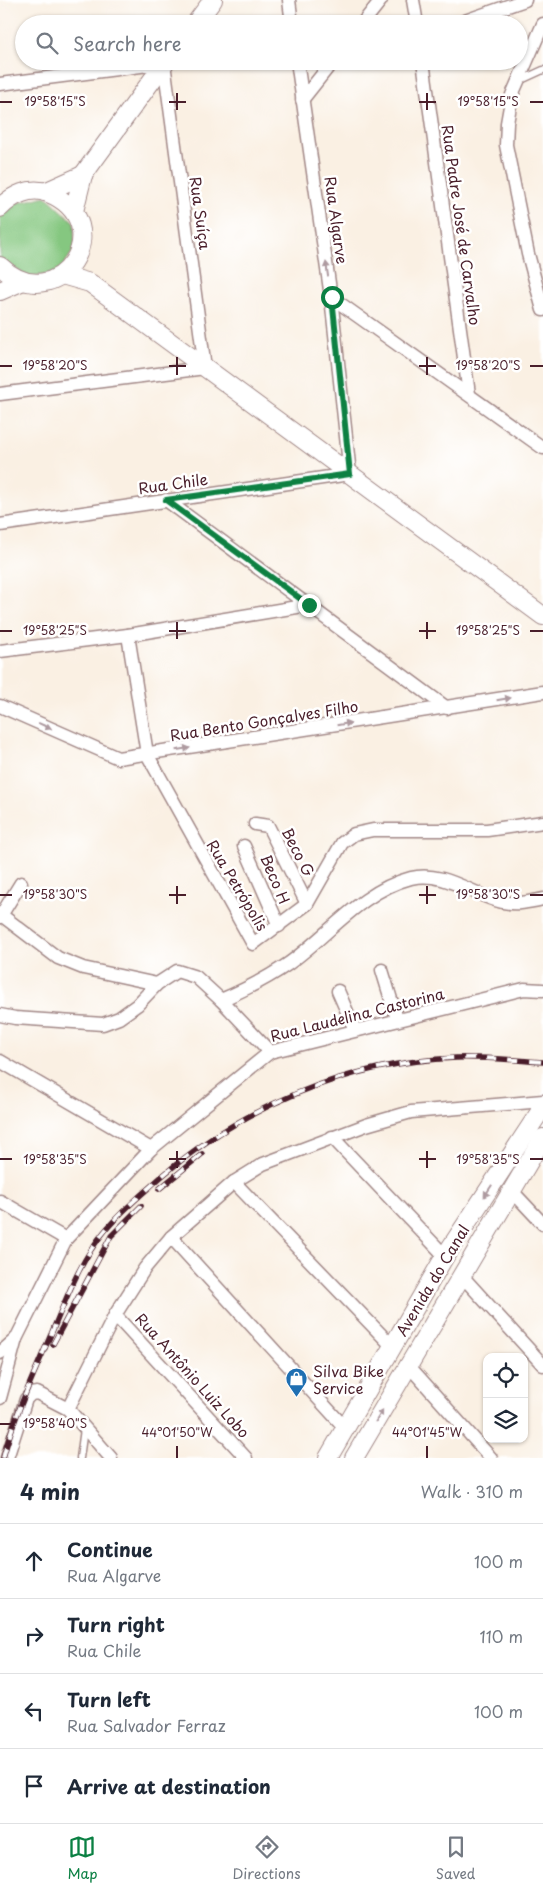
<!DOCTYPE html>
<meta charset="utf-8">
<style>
body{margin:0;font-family:"Playpen Sans",sans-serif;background:#f2f2f3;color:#1f2937}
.controls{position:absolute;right:15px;bottom:15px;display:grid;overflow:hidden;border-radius:10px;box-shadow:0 1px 4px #0004}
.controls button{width:45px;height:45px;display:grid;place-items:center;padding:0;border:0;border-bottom:1px solid #e0e1e3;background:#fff;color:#1f2937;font:25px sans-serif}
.stop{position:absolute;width:15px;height:15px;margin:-11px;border:4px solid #0b8043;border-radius:50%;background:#fff}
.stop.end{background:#0b8043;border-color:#fff;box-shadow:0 1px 5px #0008}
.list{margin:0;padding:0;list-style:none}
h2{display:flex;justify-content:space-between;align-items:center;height:65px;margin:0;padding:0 20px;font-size:21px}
h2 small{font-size:16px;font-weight:400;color:#747a83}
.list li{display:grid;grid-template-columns:32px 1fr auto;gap:15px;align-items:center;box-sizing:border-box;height:75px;padding:0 20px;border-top:1px solid #e0e1e3}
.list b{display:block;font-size:19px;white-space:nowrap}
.list p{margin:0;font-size:16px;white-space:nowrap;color:#747a83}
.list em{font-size:16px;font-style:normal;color:#747a83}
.icon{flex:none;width:28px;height:28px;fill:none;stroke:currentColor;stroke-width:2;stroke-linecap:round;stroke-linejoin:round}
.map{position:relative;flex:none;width:543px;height:1458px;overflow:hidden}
.search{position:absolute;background:#fff;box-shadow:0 1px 4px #0004;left:15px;right:15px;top:15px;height:55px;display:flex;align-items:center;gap:12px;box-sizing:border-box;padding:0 18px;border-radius:28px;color:#747a83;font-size:19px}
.sheet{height:365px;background:#fff}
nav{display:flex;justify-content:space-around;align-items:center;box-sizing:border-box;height:70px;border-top:1px solid #e0e1e3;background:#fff;font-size:14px;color:#747a83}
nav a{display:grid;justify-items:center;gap:2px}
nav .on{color:#0b8043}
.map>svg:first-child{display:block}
.green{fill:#85c780;stroke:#687356}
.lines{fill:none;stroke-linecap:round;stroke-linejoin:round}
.lane-casing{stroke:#a28887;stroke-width:9}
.street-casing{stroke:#a28887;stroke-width:15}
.secondary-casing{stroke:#a28887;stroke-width:20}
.lane{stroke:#fff;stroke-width:6}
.street{stroke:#fff;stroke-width:12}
.secondary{stroke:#fff;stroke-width:18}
.rail-casing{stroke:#4a1f2b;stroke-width:5.5}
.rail{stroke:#fff;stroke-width:4;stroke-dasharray:11;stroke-linecap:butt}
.oneway{fill:#ae9aa0}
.route{stroke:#0b8043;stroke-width:6}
.ticks{fill:none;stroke:#4a1f2b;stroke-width:2}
.labels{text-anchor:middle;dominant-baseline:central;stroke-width:5;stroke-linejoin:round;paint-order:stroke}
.street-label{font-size:15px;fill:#4a1f2b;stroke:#fff}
.poi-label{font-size:15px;fill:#4a1f2b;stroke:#fff;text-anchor:start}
.ticks-label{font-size:12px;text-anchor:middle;fill:#4a1f2b;stroke:#fff;stroke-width:5;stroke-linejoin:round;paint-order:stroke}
</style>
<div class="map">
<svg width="543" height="1458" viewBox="0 0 543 1458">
<rect width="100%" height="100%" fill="#fff"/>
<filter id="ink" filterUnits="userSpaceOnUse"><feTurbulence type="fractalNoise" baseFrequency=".02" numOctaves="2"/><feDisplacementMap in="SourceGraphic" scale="10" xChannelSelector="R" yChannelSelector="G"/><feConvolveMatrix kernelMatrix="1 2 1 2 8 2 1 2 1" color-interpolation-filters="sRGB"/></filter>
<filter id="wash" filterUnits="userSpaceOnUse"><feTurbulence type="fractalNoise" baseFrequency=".0096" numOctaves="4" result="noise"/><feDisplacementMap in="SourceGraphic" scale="20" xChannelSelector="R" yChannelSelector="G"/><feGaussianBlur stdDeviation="1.12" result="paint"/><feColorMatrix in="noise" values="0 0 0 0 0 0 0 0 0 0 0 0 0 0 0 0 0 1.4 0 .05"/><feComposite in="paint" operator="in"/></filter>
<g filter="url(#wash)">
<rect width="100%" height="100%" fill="#faf0e3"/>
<path class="green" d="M46,196L74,222L75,249L58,272L30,278L0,259V214L8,205Z"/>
</g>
<g filter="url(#ink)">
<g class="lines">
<defs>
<g id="lane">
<path d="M519,81L543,70"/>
<path d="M80,1458L84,1429"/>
</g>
<g id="street">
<path d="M289,0L292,24"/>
<path d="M413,0L417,24"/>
<path d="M362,24L381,0"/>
<path d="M456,24L525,0"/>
<path d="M543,24L512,95L507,123L506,145L528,254L543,310"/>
<path d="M423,61L469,394"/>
<path d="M0,84L164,63L205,368L0,394"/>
<path d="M302,100L333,61"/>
<path d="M331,297L543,448"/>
<path d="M166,500L447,708"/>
<path d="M0,525L350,474L331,297L297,61"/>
<path d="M128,635L147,754L253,944L307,904L342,843L354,834L373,830H487L543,822"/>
<path d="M0,651L128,635L309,605"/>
<path d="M0,706L118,758L543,692"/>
<path d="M255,824L268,826L307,904"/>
<path d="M244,846L279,926"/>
<path d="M0,914L58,958L83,968L157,984"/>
<path d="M0,917L21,883"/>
<path d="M382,970L397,1019"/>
<path d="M338,991L355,1030"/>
<path d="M221,1000L270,1052"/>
<path d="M0,1015L15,1018L103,1024L119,1018L137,1005L157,984L177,971L196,977L221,1000C244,990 268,978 288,964C329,935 361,891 411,878C444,870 472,895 502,902C516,905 530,902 543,899"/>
<path d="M0,1061L151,1149"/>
<path d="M332,1137L445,1256"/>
<path d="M234,1182L393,1347"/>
<path d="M513,1192L543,1224"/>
<path d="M0,1201L66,1239"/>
<path d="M171,1237L346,1429"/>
<path d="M463,1277L543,1365"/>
<path d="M115,1315L246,1458"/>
<path d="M0,1353L16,1339"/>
<path d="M409,1366L491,1458"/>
<path d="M0,1398L16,1339L66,1239L151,1149L270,1052L524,989L543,990"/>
<path d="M68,1409L115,1315L145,1268L171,1237L234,1182L263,1164L366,1125L411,1112L543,1101"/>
<path d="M7,1458L26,1399L31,1394L37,1393L68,1409L111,1458"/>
</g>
<g id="secondary">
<path d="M195,24L213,0"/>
<path d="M45,192L83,175"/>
<path d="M0,208C12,195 31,186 48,193C122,223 58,322 0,266"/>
<path d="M74,211L83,175L166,61"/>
<path d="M62,275L90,283L543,616"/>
<path d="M0,291L23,281"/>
<path d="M328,1458L445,1256L543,1107"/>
<path d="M354,1458L543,1138"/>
</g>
</defs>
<use href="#lane" class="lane-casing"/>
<use href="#street" class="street-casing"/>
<use href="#secondary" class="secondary-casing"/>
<use href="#lane" class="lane"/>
<use href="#street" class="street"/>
<use href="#secondary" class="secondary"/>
<defs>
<g id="rail">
<path d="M159,1189L202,1154"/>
<path d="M53,1344L111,1236L141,1206"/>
<path d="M3,1458C15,1414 34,1374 52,1332C67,1297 80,1261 104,1232C120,1212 142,1194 161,1177C242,1107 348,1062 456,1058C485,1057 514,1060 543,1062"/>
</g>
</defs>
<use href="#rail" class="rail-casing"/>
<use href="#rail" class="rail"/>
</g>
<defs><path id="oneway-solid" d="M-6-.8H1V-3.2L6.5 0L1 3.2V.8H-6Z" transform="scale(1.25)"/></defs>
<g class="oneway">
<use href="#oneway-solid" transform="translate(327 269) rotate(-98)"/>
<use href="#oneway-solid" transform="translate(504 699) rotate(-9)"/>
<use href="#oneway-solid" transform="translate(344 724) rotate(-9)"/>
<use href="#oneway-solid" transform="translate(45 726) rotate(24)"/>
<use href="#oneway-solid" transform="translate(183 749) rotate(-9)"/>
<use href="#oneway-solid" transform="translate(488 1191) rotate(123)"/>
<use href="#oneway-solid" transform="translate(379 1416) rotate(-59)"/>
</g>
</g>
<g class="lines" filter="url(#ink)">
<path class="route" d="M309,605L166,500L350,474L332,297"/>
</g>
<path class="ticks" d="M177,93V110M427,93V110M0,102H12M169,102H186M419,102H436M530,102H543M177,357V375M427,357V375M0,366H12M169,366H186M419,366H436M530,366H543M177,622V639M427,622V639M0,631H12M169,631H186M419,631H436M530,631H543M177,886V904M427,886V904M0,895H12M169,895H186M419,895H436M530,895H543M177,1151V1168M427,1151V1168M0,1159H12M169,1159H186M419,1159H436M530,1159H543M0,1424H12M177,1446V1458M427,1446V1458"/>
<defs>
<symbol id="shop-pin" viewBox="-11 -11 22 30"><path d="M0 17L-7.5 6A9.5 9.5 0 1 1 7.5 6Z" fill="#1f6fb2" stroke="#fff"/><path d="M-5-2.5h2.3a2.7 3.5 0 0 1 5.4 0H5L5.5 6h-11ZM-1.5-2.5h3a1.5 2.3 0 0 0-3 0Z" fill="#fff"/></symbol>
</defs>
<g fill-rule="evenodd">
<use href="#shop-pin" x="284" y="1366" width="25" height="34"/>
</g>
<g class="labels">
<g class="street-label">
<text transform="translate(201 213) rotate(82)">Rua Suíça</text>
<text transform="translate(337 220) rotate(82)">Rua Algarve</text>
<text transform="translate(462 225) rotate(82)">Rua Padre José de Carvalho</text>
<text transform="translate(173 483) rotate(-8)">Rua Chile</text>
<text transform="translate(264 720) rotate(-9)">Rua Bento Gonçalves Filho</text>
<text transform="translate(299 852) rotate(63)">Beco G</text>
<text transform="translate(276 879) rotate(67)">Beco H</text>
<text transform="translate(238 885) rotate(59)">Rua Petrópolis</text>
<text transform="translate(357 1014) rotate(-14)">Rua Laudelina Castorina</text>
<text transform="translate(432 1280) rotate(-59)">Avenida do Canal</text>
<text transform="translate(193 1375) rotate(48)">Rua Antônio Luiz Lobo</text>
</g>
<g class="poi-label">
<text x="313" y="1370">Silva Bike<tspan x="313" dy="17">Service</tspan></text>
</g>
</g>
<g class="ticks-label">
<text x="55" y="106">19°58'15"S</text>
<text x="488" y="106">19°58'15"S</text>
<text x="55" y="370">19°58'20"S</text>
<text x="488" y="370">19°58'20"S</text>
<text x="55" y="635">19°58'25"S</text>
<text x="488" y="635">19°58'25"S</text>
<text x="55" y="899">19°58'30"S</text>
<text x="488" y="899">19°58'30"S</text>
<text x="55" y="1164">19°58'35"S</text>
<text x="488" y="1164">19°58'35"S</text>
<text x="55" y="1428">19°58'40"S</text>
<text x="177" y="1437">44°01'50"W</text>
<text x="427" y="1437">44°01'45"W</text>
</g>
</svg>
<div class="controls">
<button><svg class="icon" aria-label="locate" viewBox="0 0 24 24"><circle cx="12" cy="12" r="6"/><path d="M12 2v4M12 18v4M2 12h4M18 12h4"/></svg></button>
<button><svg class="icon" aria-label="layers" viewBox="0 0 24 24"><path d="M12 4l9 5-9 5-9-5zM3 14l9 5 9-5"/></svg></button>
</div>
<div class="stop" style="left:332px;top:297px"></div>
<div class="stop end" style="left:309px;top:605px"></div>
<div class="search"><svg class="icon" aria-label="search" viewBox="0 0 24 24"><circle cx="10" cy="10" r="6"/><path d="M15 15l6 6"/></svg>Search here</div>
</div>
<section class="sheet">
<h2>4 min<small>Walk · 310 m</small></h2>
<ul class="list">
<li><svg class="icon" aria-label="ahead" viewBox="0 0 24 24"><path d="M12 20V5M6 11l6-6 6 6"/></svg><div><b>Continue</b><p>Rua Algarve</p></div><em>100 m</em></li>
<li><svg class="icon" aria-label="right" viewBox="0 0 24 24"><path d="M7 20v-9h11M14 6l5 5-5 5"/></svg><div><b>Turn right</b><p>Rua Chile</p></div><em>110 m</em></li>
<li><svg class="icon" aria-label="left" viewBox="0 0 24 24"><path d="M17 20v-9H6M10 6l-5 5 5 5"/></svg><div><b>Turn left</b><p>Rua Salvador Ferraz</p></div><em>100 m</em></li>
<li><svg class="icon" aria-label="arrive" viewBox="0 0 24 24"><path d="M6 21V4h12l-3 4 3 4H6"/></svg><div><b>Arrive at destination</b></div></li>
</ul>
</section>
<nav>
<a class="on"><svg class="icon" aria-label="map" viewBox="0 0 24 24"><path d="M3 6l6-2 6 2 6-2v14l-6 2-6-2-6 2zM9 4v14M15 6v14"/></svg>Map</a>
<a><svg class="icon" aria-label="directions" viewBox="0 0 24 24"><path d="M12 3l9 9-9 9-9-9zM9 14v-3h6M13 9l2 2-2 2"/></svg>Directions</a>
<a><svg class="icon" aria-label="saved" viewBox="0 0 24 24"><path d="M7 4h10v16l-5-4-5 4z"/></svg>Saved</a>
</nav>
